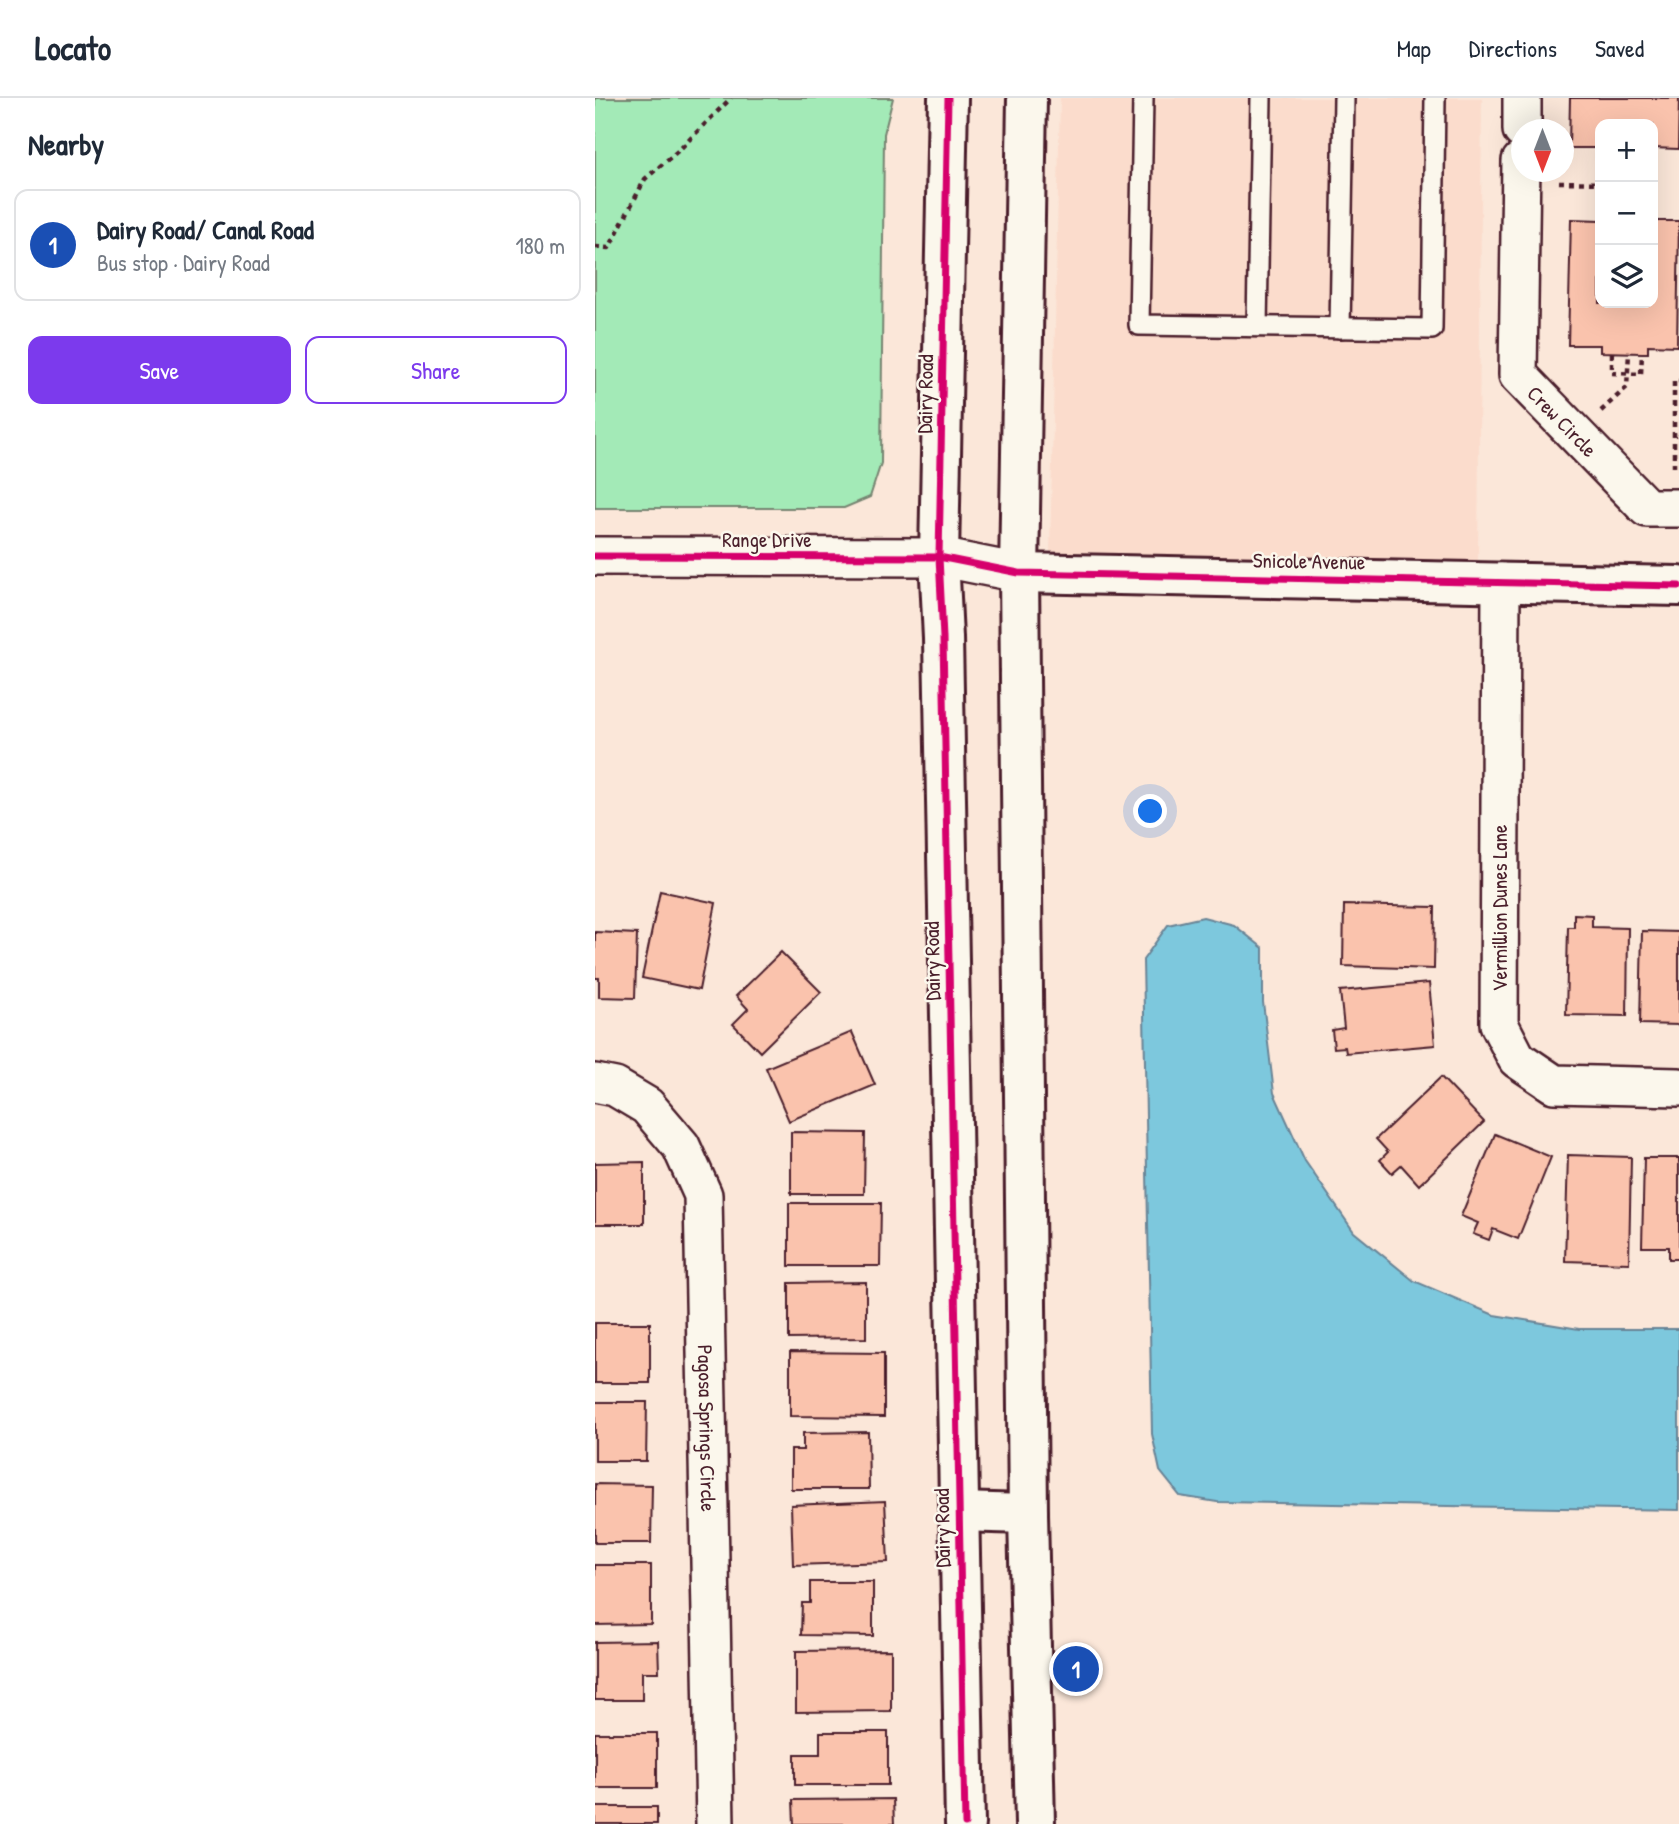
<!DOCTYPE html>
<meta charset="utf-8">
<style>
body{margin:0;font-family:"Patrick Hand",sans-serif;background:#f2f2f3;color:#1f2937}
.controls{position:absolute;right:21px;top:21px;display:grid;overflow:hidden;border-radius:14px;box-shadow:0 7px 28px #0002}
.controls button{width:63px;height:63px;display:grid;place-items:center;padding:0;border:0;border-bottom:2px solid #e0e1e3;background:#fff;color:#1f2937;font:35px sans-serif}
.compass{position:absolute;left:916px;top:21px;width:63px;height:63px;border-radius:50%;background:#fff;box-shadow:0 7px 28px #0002;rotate:180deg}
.you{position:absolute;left:556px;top:714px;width:24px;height:24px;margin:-18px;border:5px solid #fff;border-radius:50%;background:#1a73e8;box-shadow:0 0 0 10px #1a73e833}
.badge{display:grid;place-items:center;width:46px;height:46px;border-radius:50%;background:#7c3aed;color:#fff;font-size:23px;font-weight:700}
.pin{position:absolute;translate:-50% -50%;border:4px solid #fff;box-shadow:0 2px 7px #0006}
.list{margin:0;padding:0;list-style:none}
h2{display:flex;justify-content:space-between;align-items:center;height:91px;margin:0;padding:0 28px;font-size:30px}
h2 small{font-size:23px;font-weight:400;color:#747a83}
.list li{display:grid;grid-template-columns:46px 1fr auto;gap:21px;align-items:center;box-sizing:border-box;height:112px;margin:0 14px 14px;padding:0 14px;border:2px solid #e0e1e3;border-radius:14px}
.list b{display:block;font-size:26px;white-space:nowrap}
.list p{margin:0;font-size:23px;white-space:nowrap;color:#747a83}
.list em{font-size:23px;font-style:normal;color:#747a83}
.actions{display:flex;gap:14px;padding:21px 28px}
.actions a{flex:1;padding:16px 0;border:2px solid #7c3aed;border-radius:14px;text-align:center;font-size:24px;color:#7c3aed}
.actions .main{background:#7c3aed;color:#fff}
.icon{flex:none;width:38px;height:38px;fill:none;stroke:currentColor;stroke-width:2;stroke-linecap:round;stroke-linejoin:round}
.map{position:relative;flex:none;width:1084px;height:1726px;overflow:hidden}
header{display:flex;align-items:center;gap:42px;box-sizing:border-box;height:98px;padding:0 35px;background:#fff;border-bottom:2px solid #e0e1e3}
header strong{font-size:33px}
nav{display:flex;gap:38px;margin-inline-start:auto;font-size:24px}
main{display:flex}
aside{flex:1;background:#fff}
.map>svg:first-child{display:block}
.built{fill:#fbdccc}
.green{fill:#a3eab7;stroke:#768471;stroke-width:2}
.water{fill:#7dc8dd;stroke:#698496;stroke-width:2}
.building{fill:#fac3ad;stroke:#4a1f2b;stroke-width:2}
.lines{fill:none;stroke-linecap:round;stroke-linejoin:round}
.service-casing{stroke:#4a1f2b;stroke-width:24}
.minor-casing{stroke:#4a1f2b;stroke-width:42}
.tertiary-casing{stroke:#4a1f2b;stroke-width:44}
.path{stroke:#4a1f2b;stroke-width:4.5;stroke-dasharray:5 5;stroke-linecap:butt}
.service{stroke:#fbf7ec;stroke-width:19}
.minor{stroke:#fbf7ec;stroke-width:37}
.tertiary{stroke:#fbf7ec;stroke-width:38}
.cycleway-casing{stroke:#fbf7ec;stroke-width:11}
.cycleway{stroke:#d6006c;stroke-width:7}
.labels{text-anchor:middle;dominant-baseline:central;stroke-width:5;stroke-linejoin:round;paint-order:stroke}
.street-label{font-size:21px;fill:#4a1f2b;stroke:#fbf7ec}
</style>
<header>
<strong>Locato</strong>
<nav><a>Map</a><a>Directions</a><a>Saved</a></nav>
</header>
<main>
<aside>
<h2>Nearby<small></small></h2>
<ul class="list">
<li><span class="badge" style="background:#1a4fb4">1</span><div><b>Dairy Road/ Canal Road</b><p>Bus stop · Dairy Road</p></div><em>180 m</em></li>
</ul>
<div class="actions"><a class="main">Save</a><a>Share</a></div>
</aside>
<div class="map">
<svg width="1084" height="1726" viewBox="0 0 1084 1726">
<rect width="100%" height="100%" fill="#fbe7d9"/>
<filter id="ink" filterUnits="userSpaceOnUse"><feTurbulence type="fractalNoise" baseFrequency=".0143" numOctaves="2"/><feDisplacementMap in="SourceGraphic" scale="14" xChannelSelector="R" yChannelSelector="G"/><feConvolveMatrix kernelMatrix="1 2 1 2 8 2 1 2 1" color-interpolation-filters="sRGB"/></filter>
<g filter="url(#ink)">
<path class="built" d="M465,0H887L883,462L798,463L455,456Z"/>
<path class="green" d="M0,0H298L289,36L286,365L275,399L249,410H0Z"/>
<path class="water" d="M608,819L639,827L668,850V904L679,995L710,1063L759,1134L819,1183L899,1217L984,1231H1084V1412L622,1404L585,1398L565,1373L557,1336L548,862L573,827Z"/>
<g class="building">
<path d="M975,0H1084L1083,51L1058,50V26H1005V50H974Z"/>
<path d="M976,121L1005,122V205H1058V123H1084L1082,248L1053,247V255H1047L1005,254V247H973Z"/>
<path d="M65,793L121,805L104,892L47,880Z"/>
<path d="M749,807L840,809L839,871L748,868Z"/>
<path d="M979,816L997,817V829L1033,830L1032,918L971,917L973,829H979Z"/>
<path d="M1047,833L1084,834V927L1045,926Z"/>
<path d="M0,834L42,836L40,900L4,899V880H0Z"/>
<path d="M186,854L226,894L165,954L138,926L153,911L141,898Z"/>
<path d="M834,885L840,947L751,955L750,949L739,950L737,932L749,930L745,893Z"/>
<path d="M257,934L280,987L194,1023L171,970Z"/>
<path d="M846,979L889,1024L824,1087L806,1067L797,1075L785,1062L793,1054L781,1041Z"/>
<path d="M196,1034L270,1035L269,1096H196Z"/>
<path d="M900,1036L956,1059L923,1141L898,1131L894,1142L878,1136L883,1125L866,1118Z"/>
<path d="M973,1057L1036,1059L1034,1165L970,1163Z"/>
<path d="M1049,1060H1084V1161H1074V1149H1047Z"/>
<path d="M49,1064V1126H0V1065Z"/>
<path d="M194,1105H286L285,1168H194Z"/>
<path d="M271,1184V1240L194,1241V1185Z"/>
<rect x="0" y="1225" width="55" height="60"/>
<path d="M195,1254L289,1255V1319L195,1318Z"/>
<path d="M0,1304H52L51,1363H0Z"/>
<path d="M273,1334L274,1391H196V1352H208V1335Z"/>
<path d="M0,1386L57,1387L56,1445H0Z"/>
<path d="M290,1403L293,1464L198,1467L196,1407Z"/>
<path d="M0,1467H56V1526L0,1527Z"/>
<path d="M215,1484H278V1538L206,1537L207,1505H215Z"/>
<path d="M63,1543L64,1574H47V1602H0V1544Z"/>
<path d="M296,1552V1613L201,1614V1553Z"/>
<path d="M225,1634H293V1687H200V1656H225Z"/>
<rect x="0" y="1635" width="62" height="55"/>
<path d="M298,1701L299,1726H199L198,1702Z"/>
<rect x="0" y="1709" width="62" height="17"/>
</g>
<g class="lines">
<defs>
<g id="service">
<path d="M548,0L544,227L837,231L840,0"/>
<path d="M662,228L666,0"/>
<path d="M745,230L749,0"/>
</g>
<g id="minor">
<path d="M927,32V0"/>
<path id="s1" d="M926,63L923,277L1052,410H1084"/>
<path d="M0,458L344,459L424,475"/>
<path d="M906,484L904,926L922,961L959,986L1084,989"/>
<path id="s2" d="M0,985L20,989L52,1008L86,1048L108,1097L120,1726"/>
</g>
<g id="tertiary">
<path d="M353,0L344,459L348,540L370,1726"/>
<path d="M432,0L424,475L433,1416L440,1726"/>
<path d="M424,475L1084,488"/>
<path d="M364,1414L433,1416"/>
</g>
</defs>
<use href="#service" class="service-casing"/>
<use href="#minor" class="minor-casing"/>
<use href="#tertiary" class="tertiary-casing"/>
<g class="path">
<path d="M964,84L1005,85"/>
<path d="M0,149L14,150L50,81L85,51L136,0"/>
<path d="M1017,255V275L1046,276L1047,255"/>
<path d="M1006,313L1032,289L1034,255"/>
<path d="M1079,369V283H1084"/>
</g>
<use href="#service" class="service"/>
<use href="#minor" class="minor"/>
<use href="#tertiary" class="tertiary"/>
<defs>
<g id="cycleway">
<path d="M353,0L344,459L348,540L370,1726"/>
<path d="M0,458L344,459L424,475L1084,488"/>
</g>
</defs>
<use href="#cycleway" class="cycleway-casing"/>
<use href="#cycleway" class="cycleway"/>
</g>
</g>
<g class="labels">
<g class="street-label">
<text transform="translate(330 296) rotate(-89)">Dairy Road</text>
<text stroke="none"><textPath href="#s1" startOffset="278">Crew Circle</textPath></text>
<text x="172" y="441">Range Drive</text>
<text transform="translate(714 463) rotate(1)">Snicole Avenue</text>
<text transform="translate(904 810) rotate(-90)">Vermillion Dunes Lane</text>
<text transform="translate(337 863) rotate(-91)">Dairy Road</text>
<text stroke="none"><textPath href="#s2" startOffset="397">Pagosa Springs Circle</textPath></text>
<text transform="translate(347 1430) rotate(-91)">Dairy Road</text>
</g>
</g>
</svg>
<div class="controls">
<button>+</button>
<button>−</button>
<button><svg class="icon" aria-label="layers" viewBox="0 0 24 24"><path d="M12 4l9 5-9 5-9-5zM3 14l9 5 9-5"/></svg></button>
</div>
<svg class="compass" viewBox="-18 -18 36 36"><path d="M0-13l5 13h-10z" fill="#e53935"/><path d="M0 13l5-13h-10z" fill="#747a83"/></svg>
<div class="you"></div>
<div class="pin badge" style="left:481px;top:1571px;background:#1a4fb4">1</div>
</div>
</main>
